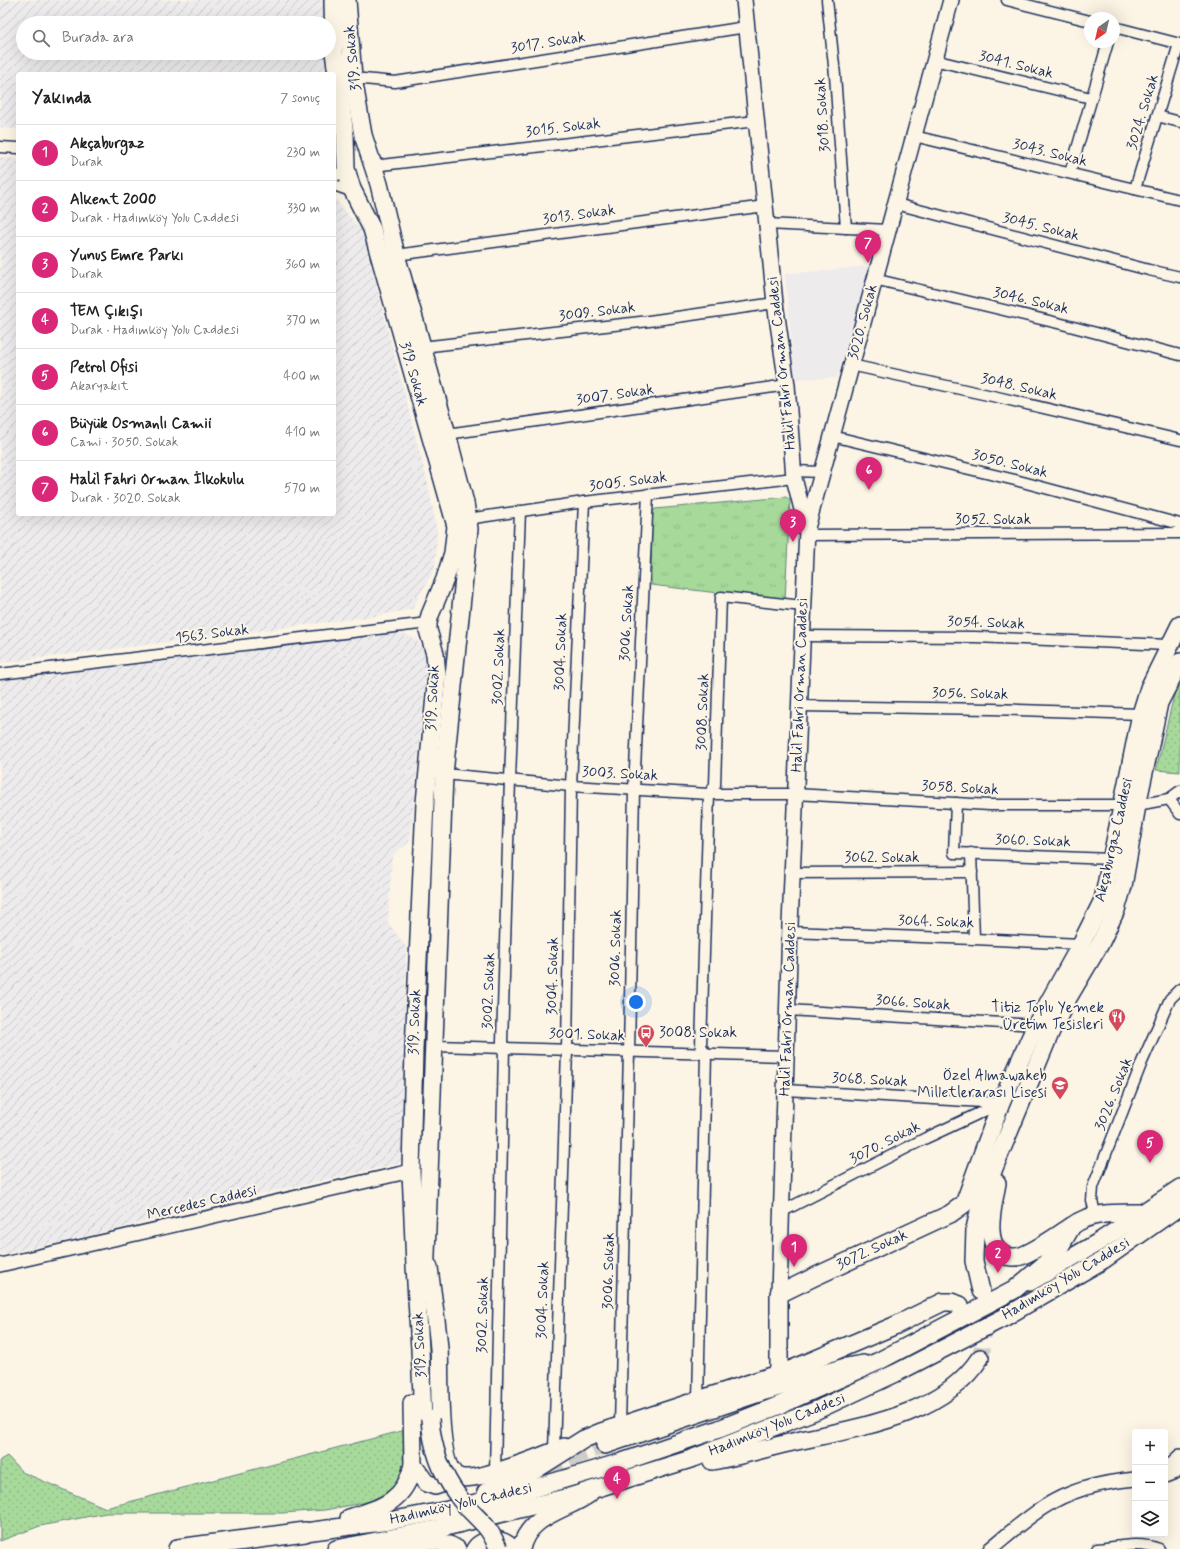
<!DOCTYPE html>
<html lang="tr">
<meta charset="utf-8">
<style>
body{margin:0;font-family:Mynerve,sans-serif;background:#f2f2f2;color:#222}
.controls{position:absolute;right:12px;bottom:12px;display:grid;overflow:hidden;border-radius:4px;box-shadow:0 4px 16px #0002}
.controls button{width:36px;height:36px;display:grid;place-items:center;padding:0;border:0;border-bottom:1px solid #e0e0e0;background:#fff;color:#222;font:20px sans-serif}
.compass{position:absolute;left:1084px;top:12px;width:36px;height:36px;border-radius:50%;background:#fff;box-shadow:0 4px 16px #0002;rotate:214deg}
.you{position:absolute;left:636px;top:1002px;width:14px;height:14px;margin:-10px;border:3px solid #fff;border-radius:50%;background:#1a73e8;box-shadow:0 0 0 6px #1a73e833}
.badge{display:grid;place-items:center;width:26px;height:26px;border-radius:50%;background:#db2777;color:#fff;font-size:13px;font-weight:700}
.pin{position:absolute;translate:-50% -33px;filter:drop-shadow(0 1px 2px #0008)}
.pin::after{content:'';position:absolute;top:21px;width:14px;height:12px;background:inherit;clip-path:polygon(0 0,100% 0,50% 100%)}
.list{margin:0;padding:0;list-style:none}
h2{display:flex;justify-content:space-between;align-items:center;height:52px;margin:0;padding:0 16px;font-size:17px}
h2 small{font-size:13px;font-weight:400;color:#767676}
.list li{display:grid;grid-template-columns:26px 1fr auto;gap:12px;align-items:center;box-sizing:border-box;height:56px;padding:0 16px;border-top:1px solid #e0e0e0}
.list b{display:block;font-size:15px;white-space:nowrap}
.list p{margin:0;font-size:13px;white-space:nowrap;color:#767676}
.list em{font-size:13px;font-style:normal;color:#767676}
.icon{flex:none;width:22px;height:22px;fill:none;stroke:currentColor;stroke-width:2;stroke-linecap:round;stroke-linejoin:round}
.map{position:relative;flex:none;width:1180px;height:1549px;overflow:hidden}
.search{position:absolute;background:#fff;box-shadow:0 4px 16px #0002;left:16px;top:16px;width:320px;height:44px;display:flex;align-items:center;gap:10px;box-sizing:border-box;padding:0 14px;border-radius:22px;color:#767676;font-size:15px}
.panel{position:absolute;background:#fff;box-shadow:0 4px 16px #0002;left:16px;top:72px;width:320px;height:444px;border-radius:4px}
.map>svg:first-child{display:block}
.built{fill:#edebec}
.industrial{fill:url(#industrial-furrows);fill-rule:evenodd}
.grass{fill:url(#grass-dots);stroke:#61847c}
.park{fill:url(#park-tufts);stroke:#61847c}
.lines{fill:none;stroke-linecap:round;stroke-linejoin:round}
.primary-tunnel{stroke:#cfcdca;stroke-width:17;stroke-dasharray:17 8;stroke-linecap:butt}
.trunk-tunnel{stroke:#cfcdca;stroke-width:17;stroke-dasharray:17 8;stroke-linecap:butt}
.minor-casing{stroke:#1b2f5e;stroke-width:13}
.tertiary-casing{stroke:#1b2f5e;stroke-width:16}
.secondary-casing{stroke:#1b2f5e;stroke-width:18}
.primary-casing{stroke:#1b2f5e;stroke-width:20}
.trunk-casing{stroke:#1b2f5e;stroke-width:20}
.motorway-casing{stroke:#1b2f5e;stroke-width:22}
.minor{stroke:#fcf5e5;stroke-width:10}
.tertiary{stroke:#fcf5e5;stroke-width:13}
.secondary{stroke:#fcf5e5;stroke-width:15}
.primary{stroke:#fcf5e5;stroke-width:17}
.trunk{stroke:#fcf5e5;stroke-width:17}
.motorway{stroke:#fcf5e5;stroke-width:19}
.primary-bridge-casing{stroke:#1b2f5e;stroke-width:20;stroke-linecap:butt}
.primary-bridge{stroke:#fcf5e5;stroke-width:17}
.labels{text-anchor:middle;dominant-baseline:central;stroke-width:4;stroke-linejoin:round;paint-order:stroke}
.street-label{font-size:15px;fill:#1b2f5e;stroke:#fcf5e5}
.poi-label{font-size:15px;fill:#1b2f5e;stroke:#fcf5e5;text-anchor:end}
</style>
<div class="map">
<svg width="1180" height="1549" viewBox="0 0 1180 1549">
<defs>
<pattern id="industrial-furrows" width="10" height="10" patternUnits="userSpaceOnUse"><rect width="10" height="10" fill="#edebec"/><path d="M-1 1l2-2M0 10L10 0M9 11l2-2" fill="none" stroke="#cbcacd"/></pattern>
<pattern id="grass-dots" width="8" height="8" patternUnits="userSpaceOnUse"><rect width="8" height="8" fill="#a7d99b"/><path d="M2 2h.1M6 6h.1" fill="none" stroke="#8fbb88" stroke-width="1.8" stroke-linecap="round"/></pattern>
<pattern id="park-tufts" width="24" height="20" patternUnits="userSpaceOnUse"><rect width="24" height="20" fill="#a7d99b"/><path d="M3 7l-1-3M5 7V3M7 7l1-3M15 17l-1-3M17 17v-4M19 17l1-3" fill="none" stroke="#8fbb88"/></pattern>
</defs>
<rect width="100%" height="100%" fill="#fcf5e5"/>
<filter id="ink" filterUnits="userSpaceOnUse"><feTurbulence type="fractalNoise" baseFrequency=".025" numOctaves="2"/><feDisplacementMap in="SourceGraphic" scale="8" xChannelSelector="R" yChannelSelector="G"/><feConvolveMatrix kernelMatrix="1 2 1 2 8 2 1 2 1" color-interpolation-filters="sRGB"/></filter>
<g filter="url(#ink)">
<path class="built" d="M870,266L837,378L795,379L785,274Z"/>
<g class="industrial">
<path d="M0,0H329L332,74H18V129L0,128ZM23,23H329V53H23Z"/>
<path d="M0,157L18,159V514H334V198L362,231L429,488L437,531L435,568L412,609L376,616L0,663Z"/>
<path d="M391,632L408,635L418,641L425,653L427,664L410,841L392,856L388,922L406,947L403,1157L397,1164L223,1202L96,1234L0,1255V681Z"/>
</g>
<g class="grass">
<path d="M1180,681V772L1156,770L1175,691Z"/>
<path d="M409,1429V1463L402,1483L378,1500L325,1510L283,1513H106L40,1526L0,1541V1460L7,1456L22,1472L106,1508Z"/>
</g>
<path class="park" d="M786,497L790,500L785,601L651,585L652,514L655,509Z"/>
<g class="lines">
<path class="primary-tunnel" d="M546,1469L555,1464L605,1445"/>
<path class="trunk-tunnel" d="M960,1305C980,1323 988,1330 980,1358"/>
<defs>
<g id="minor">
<path d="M827,0L835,75L846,228"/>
<path d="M1007,0L1090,21"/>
<path d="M1114,27L1180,44"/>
<path d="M934,60L1091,98"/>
<path d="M353,78L395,82L746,27"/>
<path d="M1157,116L1180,122"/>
<path d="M914,136L1180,200"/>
<path d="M0,147L18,148"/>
<path d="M373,166L756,121"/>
<path d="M1070,173L1108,42"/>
<path d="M334,177L346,169"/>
<path d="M334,185L354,192"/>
<path d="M1135,189L1179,44"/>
<path d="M896,204L1149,270L1180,277"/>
<path d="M767,224L888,230"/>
<path d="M396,255L765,206"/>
<path d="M874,279L1062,324L1180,355"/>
<path d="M422,347L649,321L775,303"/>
<path d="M851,365L997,397L1180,440"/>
<path d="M447,434L787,385"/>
<path d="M832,436L1015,480L1180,524"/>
<path d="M793,471L822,472"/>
<path d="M467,519L584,502L794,478"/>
<path d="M806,535L1180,533"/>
<path d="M802,636L975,637L1169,645"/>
<path d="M0,674L428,623"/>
<path d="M799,706L992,709L1141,714"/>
<path d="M444,774L571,786L709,794H795L990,805H1123"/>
<path d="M1169,799L1180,814"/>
<path d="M956,803L954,853L1112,859"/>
<path d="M1137,805L1169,799L1180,791"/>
<path d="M971,853L974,939"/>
<path d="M792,873L972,872"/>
<path d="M790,932L974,939L1081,944"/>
<path d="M788,1010L1036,1025"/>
<path d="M435,1046L786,1056"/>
<path d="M786,1090L999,1103"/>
<path d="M783,1211L926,1138L1001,1103"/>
<path d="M1096,1216L1092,1201L1093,1187L1142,1062L1170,999L1180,989"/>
<path d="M698,1401L706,1054L701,1046L709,794L715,785L721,597L803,606"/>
<path d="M620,1426L629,1052L634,790L648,494"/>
<path d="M554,1451L567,1050L571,786L584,502"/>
<path d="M495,1472C497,1331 502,1189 504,1048L502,1042L510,780L520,511"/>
<path d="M1097,1549C1117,1547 1139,1541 1159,1549"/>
</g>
<g id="tertiary">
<path d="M0,1265L411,1171"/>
<path d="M1165,1470L1180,1456"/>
<path d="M1165,1476L1180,1470"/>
<path d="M990,1549C1007,1535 1025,1519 1044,1507C1071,1489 1103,1482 1135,1479"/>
</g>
<g id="secondary">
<path d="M744,0L775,303L787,385L794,478L807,529L790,925L779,1294"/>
<path d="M807,528L951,0"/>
</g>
<g id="primary">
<path d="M333,0L334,52L345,135L346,169L352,189L372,229L456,526L453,553L445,579L430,615L428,623V630L435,654L437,674L425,803L414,1050L411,1171L415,1266L420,1349L423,1419"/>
<path d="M347,0L353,78L363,135L379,184L396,255L447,434L465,503L469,529L444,774L425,1281"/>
<path d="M997,1183C994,1202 982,1243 1003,1255C1008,1257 1016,1258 1021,1256C1039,1249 1056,1236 1072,1226C1091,1211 1120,1213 1144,1213"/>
<path d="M429,1267C432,1294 437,1321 439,1349C441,1372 435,1468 459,1477C476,1483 545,1455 564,1447"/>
<path d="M1030,1282L1097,1243L1180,1188"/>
<path d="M981,1291L974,1261L975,1229L979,1211L994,1168L1051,1031L1068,998L1100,944L1116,910L1123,886L1137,805L1159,703L1180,662"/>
<path d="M779,1374V1294L812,1278L950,1214L964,1204L1001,1103L1036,1025L1081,944L1103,900L1141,714L1149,688L1180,625"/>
<path d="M412,1403L413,1465L426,1483L435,1486L444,1483L450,1478L452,1471"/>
<path d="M605,1445L765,1391L846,1367L863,1364"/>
<path d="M377,1549C403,1545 433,1533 457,1549"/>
<path d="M475,1549C483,1537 504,1537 512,1549"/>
<path d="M521,1549C528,1515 565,1511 589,1494"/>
</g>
<g id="trunk">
<path d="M712,1461C741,1456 769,1447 797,1441C860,1427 942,1416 980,1358"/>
<path d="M486,1492L535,1470L584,1439L601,1432L790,1370L894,1326L943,1302H951L960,1305"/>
<path d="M349,1518C381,1508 405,1502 413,1465"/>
<path d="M305,1532L389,1521L448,1510L524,1491L622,1462L719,1429L780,1405L877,1362L1014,1290L1046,1263L1061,1245L1072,1226"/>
<path d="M336,1549L437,1529L569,1497L694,1458L781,1424L817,1410L896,1373L1005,1317L1103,1260L1180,1206"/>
</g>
<path id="motorway" d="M178,1549L305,1532"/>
</defs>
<use href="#minor" class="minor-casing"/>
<use href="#tertiary" class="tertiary-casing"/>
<use href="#secondary" class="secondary-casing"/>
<use href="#primary" class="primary-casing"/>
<use href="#trunk" class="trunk-casing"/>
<use href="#motorway" class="motorway-casing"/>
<use href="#minor" class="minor"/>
<use href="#tertiary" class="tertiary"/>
<use href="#secondary" class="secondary"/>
<use href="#primary" class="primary"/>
<use href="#trunk" class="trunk"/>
<use href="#motorway" class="motorway"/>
<defs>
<path id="primary-bridge" d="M430,1419C432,1447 441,1473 458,1496C466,1508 478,1517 487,1528C492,1534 495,1542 499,1549"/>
</defs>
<use href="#primary-bridge" class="primary-bridge-casing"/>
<use href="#primary-bridge" class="primary-bridge"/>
</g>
</g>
<defs>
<symbol id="restaurant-pin" viewBox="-11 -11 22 30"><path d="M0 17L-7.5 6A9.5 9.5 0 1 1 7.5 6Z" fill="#d1495b" stroke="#fcf5e5"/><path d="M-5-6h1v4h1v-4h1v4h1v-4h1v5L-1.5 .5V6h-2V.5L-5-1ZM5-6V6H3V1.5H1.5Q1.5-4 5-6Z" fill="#fff"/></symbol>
<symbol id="bus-pin" viewBox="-11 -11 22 30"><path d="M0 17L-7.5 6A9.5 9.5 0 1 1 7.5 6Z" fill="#d1495b" stroke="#fcf5e5"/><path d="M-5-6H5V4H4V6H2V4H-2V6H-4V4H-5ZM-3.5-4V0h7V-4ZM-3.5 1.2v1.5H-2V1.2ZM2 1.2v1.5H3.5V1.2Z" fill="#fff"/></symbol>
<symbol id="school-pin" viewBox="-11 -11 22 30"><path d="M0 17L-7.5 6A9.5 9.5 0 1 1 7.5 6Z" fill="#d1495b" stroke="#fcf5e5"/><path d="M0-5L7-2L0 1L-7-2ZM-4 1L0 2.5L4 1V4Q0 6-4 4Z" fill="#fff"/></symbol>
</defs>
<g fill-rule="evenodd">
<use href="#restaurant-pin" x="1107" y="1007" width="20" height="27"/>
<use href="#bus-pin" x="636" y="1023" width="20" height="27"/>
<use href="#school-pin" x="1050" y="1075" width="20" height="27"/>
</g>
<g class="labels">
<g class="street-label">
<text transform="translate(548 43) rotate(-9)">3017. Sokak</text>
<text transform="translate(353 58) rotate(-96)">319. Sokak</text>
<text transform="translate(1016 65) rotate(14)">3041. Sokak</text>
<text transform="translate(1143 112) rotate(-73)">3024. Sokak</text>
<text transform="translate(823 115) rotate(-94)">3018. Sokak</text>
<text transform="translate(563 128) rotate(-7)">3015. Sokak</text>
<text transform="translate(1050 153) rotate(14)">3043. Sokak</text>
<text transform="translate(579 215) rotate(-8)">3013. Sokak</text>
<text transform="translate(1041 227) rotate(14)">3045. Sokak</text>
<text transform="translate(1031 301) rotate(13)">3046. Sokak</text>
<text transform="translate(597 312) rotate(-7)">3009. Sokak</text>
<text transform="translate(863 322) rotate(-75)">3020. Sokak</text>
<text transform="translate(782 363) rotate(-96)">Halil Fahri Orman Caddesi</text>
<text transform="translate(413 374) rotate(74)">319. Sokak</text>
<text transform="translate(1019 387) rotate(13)">3048. Sokak</text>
<text transform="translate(615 395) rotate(-8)">3007. Sokak</text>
<text transform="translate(1010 464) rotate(14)">3050. Sokak</text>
<text transform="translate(628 482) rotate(-7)">3005. Sokak</text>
<text x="993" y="520">3052. Sokak</text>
<text transform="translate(627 623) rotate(-87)">3006. Sokak</text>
<text transform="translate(986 623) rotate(2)">3054. Sokak</text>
<text transform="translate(212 634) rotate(-7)">1563. Sokak</text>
<text transform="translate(561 652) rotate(-88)">3004. Sokak</text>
<text transform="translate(499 667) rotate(-88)">3002. Sokak</text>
<text transform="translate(800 685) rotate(-88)">Halil Fahri Orman Caddesi</text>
<text transform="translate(970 694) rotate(1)">3056. Sokak</text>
<text transform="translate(433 698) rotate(-87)">319. Sokak</text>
<text transform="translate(703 712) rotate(-88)">3008. Sokak</text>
<text transform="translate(620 774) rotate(3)">3003. Sokak</text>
<text transform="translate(960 788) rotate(3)">3058. Sokak</text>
<text transform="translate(1114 840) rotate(-77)">Akçaburgaz Caddesi</text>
<text transform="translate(1033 841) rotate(2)">3060. Sokak</text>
<text x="882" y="858">3062. Sokak</text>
<text transform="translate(936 922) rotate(2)">3064. Sokak</text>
<text transform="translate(616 948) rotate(-89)">3006. Sokak</text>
<text transform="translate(553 976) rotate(-89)">3004. Sokak</text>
<text transform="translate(489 991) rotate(-88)">3002. Sokak</text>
<text transform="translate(913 1003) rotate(4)">3066. Sokak</text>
<text transform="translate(788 1009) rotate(-88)">Halil Fahri Orman Caddesi</text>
<text transform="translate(415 1022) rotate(-88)">319. Sokak</text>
<text transform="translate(587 1035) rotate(2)">3001. Sokak</text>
<text transform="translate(870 1080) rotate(3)">3068. Sokak</text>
<text transform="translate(1114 1094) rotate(-68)">3026. Sokak</text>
<text transform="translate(885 1143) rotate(-27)">3070. Sokak</text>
<text transform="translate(202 1203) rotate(-13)">Mercedes Caddesi</text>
<text transform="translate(872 1250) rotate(-25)">3072. Sokak</text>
<text transform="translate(609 1271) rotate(-89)">3006. Sokak</text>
<text transform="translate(1066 1279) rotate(-31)">Hadımköy Yolu Caddesi</text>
<text transform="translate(543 1300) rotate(-88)">3004. Sokak</text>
<text transform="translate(483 1315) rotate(-89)">3002. Sokak</text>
<text transform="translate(420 1345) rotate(-93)">319. Sokak</text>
<text transform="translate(777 1425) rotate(-22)">Hadımköy Yolu Caddesi</text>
<text transform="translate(461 1504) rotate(-13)">Hadımköy Yolu Caddesi</text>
</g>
<g class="poi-label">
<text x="1104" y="1008">Titiz Toplu Yemek<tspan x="1104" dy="17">Üretim Tesisleri</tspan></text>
<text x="659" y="1033" text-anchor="start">3008. Sokak</text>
<text x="1047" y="1076">Özel Almawakeb<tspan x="1047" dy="17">Milletlerarası Lisesi</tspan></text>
</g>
</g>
</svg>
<div class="controls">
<button>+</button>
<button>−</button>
<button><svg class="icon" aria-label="layers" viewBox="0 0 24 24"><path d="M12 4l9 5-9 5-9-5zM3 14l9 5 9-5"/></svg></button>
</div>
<svg class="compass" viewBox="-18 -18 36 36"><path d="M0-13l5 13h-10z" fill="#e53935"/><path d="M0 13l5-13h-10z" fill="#767676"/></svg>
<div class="you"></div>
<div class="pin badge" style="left:794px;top:1267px">1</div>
<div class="pin badge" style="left:998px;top:1273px">2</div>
<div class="pin badge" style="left:793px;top:542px">3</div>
<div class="pin badge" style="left:617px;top:1499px">4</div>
<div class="pin badge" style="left:1150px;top:1163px">5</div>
<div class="pin badge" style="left:869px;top:490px">6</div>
<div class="pin badge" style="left:868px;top:263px">7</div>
<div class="search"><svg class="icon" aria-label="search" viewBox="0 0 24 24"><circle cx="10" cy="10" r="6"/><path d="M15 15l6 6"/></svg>Burada ara</div>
<section class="panel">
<h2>Yakında<small>7 sonuç</small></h2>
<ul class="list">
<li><span class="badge">1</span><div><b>Akçaburgaz</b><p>Durak</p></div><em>230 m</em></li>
<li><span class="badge">2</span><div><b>Alkent 2000</b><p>Durak · Hadımköy Yolu Caddesi</p></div><em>330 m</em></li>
<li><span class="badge">3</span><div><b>Yunus Emre Parkı</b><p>Durak</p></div><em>360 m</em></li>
<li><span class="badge">4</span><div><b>TEM Çıkışı</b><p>Durak · Hadımköy Yolu Caddesi</p></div><em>370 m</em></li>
<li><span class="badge">5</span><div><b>Petrol Ofisi</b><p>Akaryakıt</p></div><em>400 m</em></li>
<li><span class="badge">6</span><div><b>Büyük Osmanlı Camii</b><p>Cami · 3050. Sokak</p></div><em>410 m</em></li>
<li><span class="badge">7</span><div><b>Halil Fahri Orman İlkokulu</b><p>Durak · 3020. Sokak</p></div><em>570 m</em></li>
</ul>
</section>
</div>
